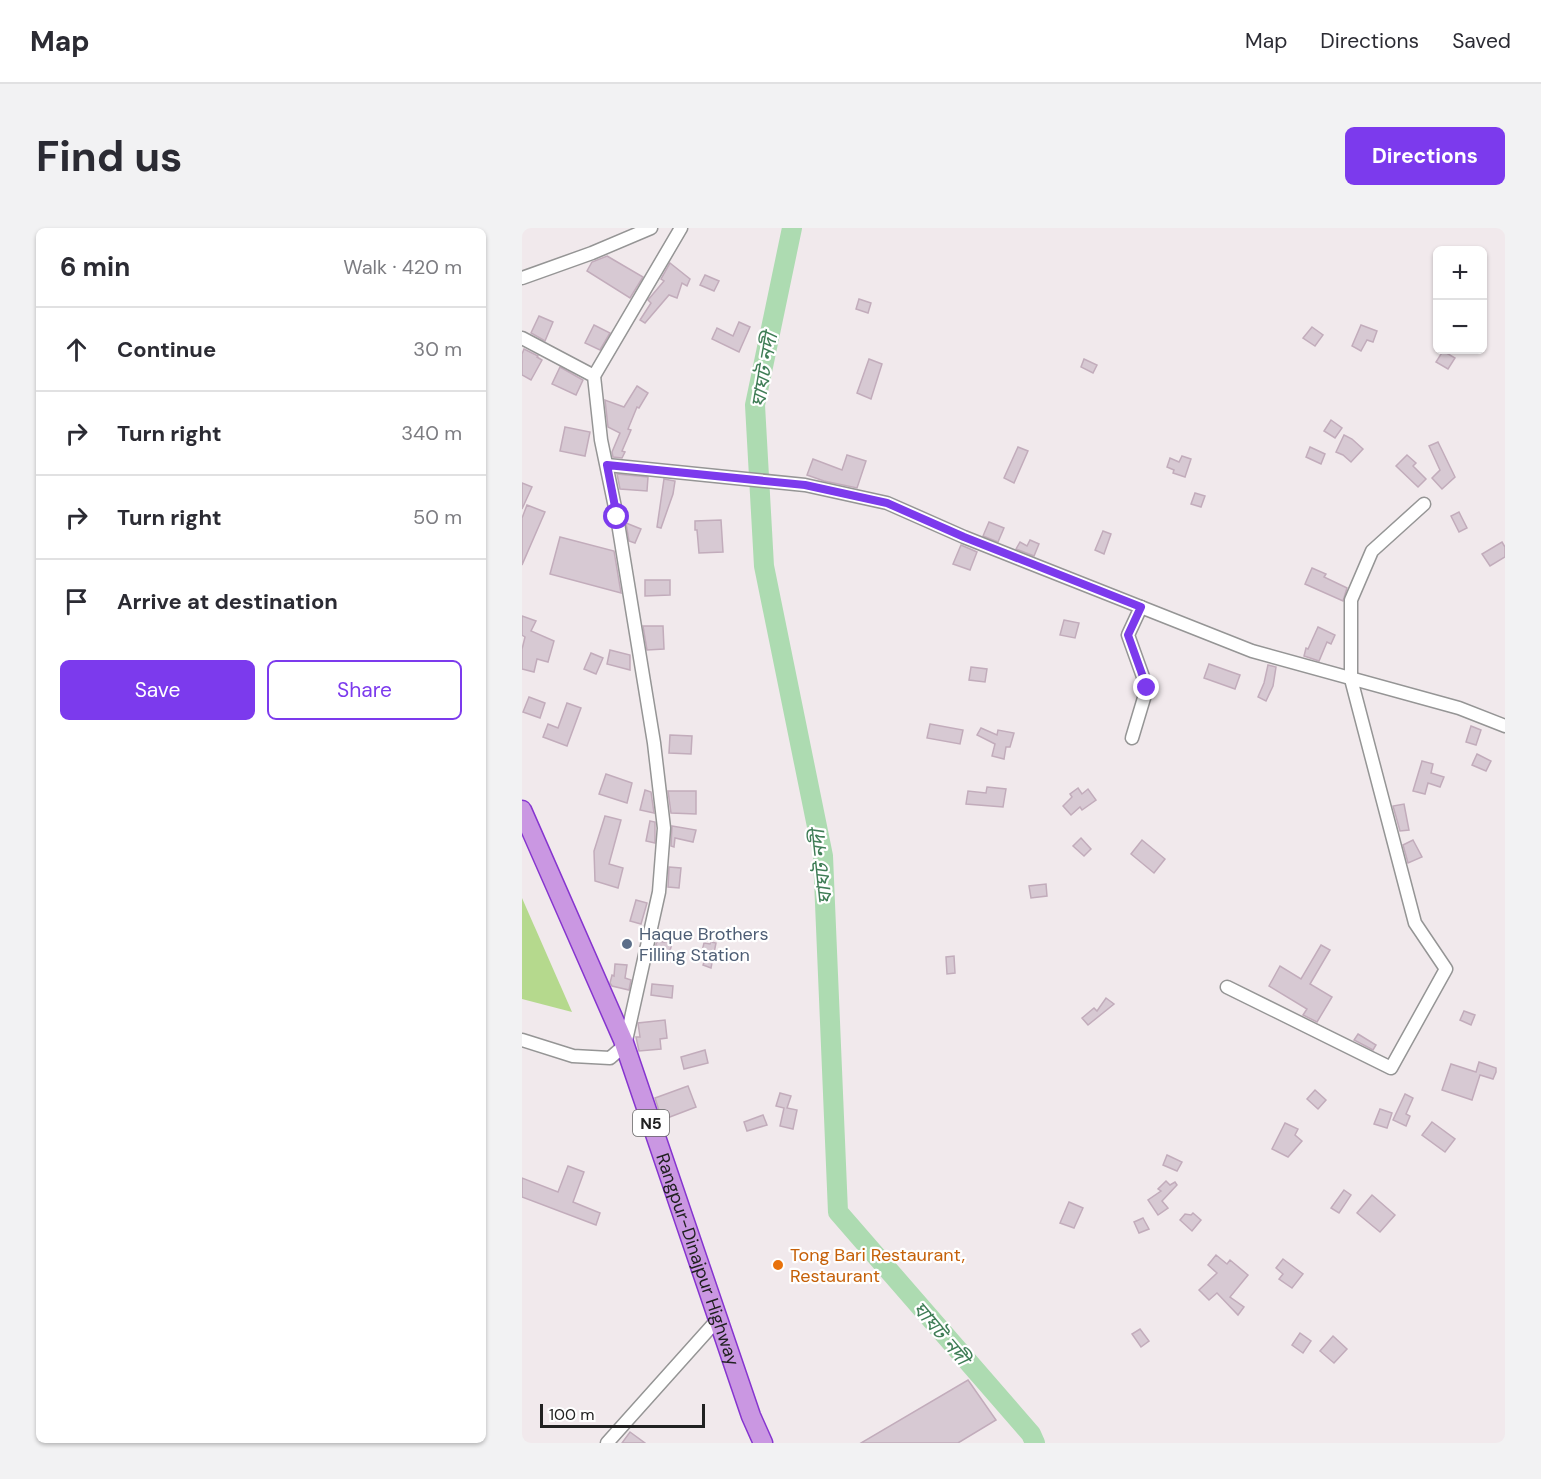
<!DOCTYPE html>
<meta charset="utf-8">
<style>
body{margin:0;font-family:"DM Sans","Noto Sans Bengali",sans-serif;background:#f2f2f3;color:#2b2b33}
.controls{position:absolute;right:18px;top:18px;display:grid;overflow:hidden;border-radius:9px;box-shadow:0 2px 4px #0004}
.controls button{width:54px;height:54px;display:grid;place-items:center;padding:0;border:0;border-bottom:2px solid #e1e1e2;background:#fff;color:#2b2b33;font:30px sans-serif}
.scale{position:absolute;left:18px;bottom:15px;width:165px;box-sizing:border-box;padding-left:6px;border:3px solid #212121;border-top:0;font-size:16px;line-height:21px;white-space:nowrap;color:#212121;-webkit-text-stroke:4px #fff;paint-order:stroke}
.stop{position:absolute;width:18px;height:18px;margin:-14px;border:4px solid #7c3aed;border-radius:50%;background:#fff}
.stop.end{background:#7c3aed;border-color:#fff;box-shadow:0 2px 6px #0008}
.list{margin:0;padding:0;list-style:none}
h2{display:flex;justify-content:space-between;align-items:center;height:78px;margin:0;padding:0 24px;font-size:26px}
h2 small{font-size:20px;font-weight:400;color:#7c7c81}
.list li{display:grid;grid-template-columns:39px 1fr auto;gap:18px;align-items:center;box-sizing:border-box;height:84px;padding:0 24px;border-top:2px solid #e1e1e2}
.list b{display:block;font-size:22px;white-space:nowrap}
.list em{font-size:20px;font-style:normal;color:#7c7c81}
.actions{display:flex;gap:12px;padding:18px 24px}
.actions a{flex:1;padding:14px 0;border:2px solid #7c3aed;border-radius:9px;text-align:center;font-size:21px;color:#7c3aed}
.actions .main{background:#7c3aed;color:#fff}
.icon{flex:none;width:33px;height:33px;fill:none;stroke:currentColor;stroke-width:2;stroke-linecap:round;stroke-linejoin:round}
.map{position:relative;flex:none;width:983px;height:1215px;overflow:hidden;border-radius:9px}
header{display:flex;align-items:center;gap:36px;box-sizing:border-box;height:84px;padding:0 30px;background:#fff;border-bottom:2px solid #e1e1e2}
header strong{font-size:28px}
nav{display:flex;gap:33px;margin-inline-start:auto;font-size:21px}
.intro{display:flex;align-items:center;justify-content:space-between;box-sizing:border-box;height:144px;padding:0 36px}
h1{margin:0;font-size:42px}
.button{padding:15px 27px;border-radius:9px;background:#7c3aed;color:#fff;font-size:21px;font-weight:700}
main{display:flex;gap:36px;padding:0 36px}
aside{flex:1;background:#fff;border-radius:9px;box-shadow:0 2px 4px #0004}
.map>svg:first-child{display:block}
.pitch{fill:#b5d98d}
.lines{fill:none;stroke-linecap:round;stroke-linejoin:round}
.river{stroke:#addbb1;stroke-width:20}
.building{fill:#d7c9d3;stroke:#c2acbb;stroke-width:1.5}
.minor-casing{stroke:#959595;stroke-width:15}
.highway-casing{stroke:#8635cf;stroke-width:21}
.minor{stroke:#fff;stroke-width:12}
.highway{stroke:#ca97e2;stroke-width:18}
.route{stroke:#7c3aed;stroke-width:8}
.service-dot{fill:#5c6f8a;stroke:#fff;stroke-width:2}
.food-dot{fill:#e8710a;stroke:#fff;stroke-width:2}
.labels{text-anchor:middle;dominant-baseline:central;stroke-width:4.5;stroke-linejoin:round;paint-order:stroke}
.shield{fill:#fff;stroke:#646464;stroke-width:1.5}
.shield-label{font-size:16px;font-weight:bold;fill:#212121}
.service-label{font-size:18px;fill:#4e5e75;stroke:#fff;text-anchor:start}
.food-label{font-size:18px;fill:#c56008;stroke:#fff;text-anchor:start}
.street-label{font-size:18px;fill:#212121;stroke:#fff}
.water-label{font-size:20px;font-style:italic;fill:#3f7d56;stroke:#fff}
</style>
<header>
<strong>Map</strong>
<nav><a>Map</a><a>Directions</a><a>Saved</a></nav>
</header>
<div class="intro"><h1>Find us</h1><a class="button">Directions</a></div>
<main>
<aside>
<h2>6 min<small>Walk · 420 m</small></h2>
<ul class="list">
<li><svg class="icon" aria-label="ahead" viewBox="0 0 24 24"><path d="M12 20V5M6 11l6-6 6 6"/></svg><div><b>Continue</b></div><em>30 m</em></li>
<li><svg class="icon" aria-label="right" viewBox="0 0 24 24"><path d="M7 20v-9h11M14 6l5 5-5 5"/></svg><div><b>Turn right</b></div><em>340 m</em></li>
<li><svg class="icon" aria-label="right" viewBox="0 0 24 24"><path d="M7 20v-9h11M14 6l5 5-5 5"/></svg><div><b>Turn right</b></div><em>50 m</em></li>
<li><svg class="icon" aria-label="arrive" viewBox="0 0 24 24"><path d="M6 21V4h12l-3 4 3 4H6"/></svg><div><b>Arrive at destination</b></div></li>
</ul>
<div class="actions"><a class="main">Save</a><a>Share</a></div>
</aside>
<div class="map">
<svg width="983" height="1215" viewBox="0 0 983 1215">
<rect width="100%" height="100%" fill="#f1e9ec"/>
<path class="pitch" d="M0,670L50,784L0,771Z"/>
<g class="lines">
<path class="river" d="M270,0L233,177L242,338L301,628L316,984L509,1206L513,1215"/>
</g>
<g class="building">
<path d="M85,28L121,49L108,70L65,43L70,34Z"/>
<path d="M148,35L168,51L165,58L160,55L155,70L147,67L123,95L118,92L129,75L126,72L142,53L139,51Z"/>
<path d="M183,47L197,53L192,63L178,57Z"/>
<path d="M337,71L349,75L346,85L334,81Z"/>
<path d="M17,88L31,94L23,113L9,105Z"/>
<path d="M217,94L228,99L217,124L190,111L195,100L211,108Z"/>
<path d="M72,97L88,105L78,122L63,115Z"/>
<path d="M839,97L855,103L851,114L845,112L839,123L830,118Z"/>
<path d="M790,99L801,107L793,118L781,110Z"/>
<path d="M2,121L16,128L15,129L20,132L9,152L0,147V126Z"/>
<path d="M921,123L933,130L926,141L914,134Z"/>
<path d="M347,131L360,136L349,171L335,165Z"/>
<path d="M562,131L575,137L571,145L559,139Z"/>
<path d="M38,139L61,152L54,167L30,156Z"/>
<path d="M115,158L126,165L117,180L115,179L106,201L109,202L100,223L103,224L100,230L91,229L90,224L98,205L86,199L83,172L102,179Z"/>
<path d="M809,192L820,200L813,210L802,203Z"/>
<path d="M43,199L68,204L63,228L38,223Z"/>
<path d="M822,207L830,211L841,221L829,234L821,227L814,224Z"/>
<path d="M916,214L933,249L920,261L910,250L918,242L907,218Z"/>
<path d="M496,219L506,223L492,255L482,250Z"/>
<path d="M788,219L803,226L799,236L784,229Z"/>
<path d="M325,227L344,233L335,260L302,253L285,247L291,231L320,242Z"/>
<path d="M885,227L894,235L891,238L904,251L896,259L874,238Z"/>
<path d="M660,228L669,231L663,249L651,245L652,242L645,239L648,230L657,234Z"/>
<path d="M95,246L126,249L125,263L98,261Z"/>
<path d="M142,251L153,253L151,266L139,300L135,299Z"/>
<path d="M0,255L10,259L0,281Z"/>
<path d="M673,265L683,268L679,279L669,276Z"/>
<path d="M5,277L23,284L0,337V290Z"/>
<path d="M937,284L945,300L937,304L929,288Z"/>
<path d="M199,292L201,324L177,325L175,302H173V293Z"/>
<path d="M467,294L482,300L476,314L461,308Z"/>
<path d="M104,295L119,301L113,315L107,313Z"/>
<path d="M581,303L589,306L582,326L573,322Z"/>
<path d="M38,309L92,323L99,365L28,346Z"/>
<path d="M508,312L517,316L512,328L494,321L498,314L505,318Z"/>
<path d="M980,314L983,319V329L968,338L960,326Z"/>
<path d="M439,317L455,324L448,342L431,336Z"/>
<path d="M790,340L804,346L802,349L825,360L821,373L783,356Z"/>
<path d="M123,352H148V367L123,368Z"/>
<path d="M0,388L14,393L9,403L32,413L26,434L15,431L12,444L0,441V421L3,409L0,407Z"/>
<path d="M542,392L557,395L553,410L538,407Z"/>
<path d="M121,398H141L142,421L125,422Z"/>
<path d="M796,399L813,407L809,416L805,414L797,433L782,428L784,420L786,421Z"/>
<path d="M88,422L108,427V442L85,436Z"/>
<path d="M69,425L81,430L74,446L62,441Z"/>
<path d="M687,436L718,447L713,461L682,450Z"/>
<path d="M746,437L754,439L751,458L744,473L736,469L742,455Z"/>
<path d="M449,439L465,441L463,454L447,452Z"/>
<path d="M7,469L23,475L18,490L1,484Z"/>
<path d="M45,475L59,480L45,518L21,509L26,496L36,500Z"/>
<path d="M408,496L441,502L438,516L405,510Z"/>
<path d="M949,498L959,502L954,517L944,514Z"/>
<path d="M459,500L475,507L476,502L492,505L488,519H484L482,531L470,528L473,516L455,507Z"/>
<path d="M148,507L170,508L169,526L147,525Z"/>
<path d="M955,526L969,533L964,543L950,537Z"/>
<path d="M900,533L911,536L909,545L922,549L918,559L906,555L903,566L891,563Z"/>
<path d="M84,546L110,555L105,575L77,566Z"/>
<path d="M465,559L484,561L481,579L444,576L446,563L464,565Z"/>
<path d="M556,560L560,566L566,561L574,572L560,582L558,579L549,587L541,578L550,569L548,566Z"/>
<path d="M123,562L129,564L132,585L118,582Z"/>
<path d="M146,563H174V586L149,585Z"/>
<path d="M882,576L887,602L878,603L871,578Z"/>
<path d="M83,588L99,592L87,636L101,640L96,660L73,653L72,623Z"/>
<path d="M128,593L133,594V615L124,613Z"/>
<path d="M150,598L174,602L171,614L153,610L152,619L149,618Z"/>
<path d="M559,610L569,621L562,628L551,618Z"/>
<path d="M620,612L643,631L632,645L609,626Z"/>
<path d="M891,612L900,629L886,635L881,617Z"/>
<path d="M147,639L159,640L157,660L146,659Z"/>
<path d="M524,656L525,668L509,670L507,658Z"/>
<path d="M114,672L125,675L119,696L108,693Z"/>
<path d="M135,713L150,715L147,727L132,723Z"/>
<path d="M189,714L194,715L189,740L181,737L184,728L179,727L182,715L188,716Z"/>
<path d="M799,717L808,722L788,756L810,769L795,794L781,787L785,781L747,758L758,738L779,751Z"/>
<path d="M432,728L433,745L425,746L424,729Z"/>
<path d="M93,736L105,737L103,750L109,752L107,762L90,758L88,755L90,747L92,748Z"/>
<path d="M130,756L151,758L150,770L129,767Z"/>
<path d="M584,770L592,776L566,797L560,790L572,780L575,783Z"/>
<path d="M942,783L953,787L949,797L938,792Z"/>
<path d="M143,792L145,810L138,811L139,821L117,823L114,809H118L116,795Z"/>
<path d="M836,806L854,817L851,822L832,812Z"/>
<path d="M183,822L186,835L162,841L159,829Z"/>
<path d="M957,834L974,840V844L971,851L958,847L950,872L920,862L929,836L954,844Z"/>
<path d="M166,858L174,879L140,892L133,870Z"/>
<path d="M793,862L804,872L796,881L785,871Z"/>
<path d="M258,865L269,868L265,880L275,882L271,901L258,898L262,880L254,878Z"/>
<path d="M883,866L891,870L884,886L888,888L884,898L871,892Z"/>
<path d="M858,881L870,885L865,900L852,896Z"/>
<path d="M241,887L245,897L225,903L222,894Z"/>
<path d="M910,894L933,911L923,924L900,907Z"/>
<path d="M763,895L776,901L773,907L780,913L766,929L750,921Z"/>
<path d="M645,927L660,934L655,943L641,937Z"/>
<path d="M46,938L62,944L51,974L78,985L74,997L0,969V950L36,964Z"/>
<path d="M644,953L648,957L653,954L655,957L640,973L646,980L636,987L626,972L639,963L636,961Z"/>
<path d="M822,962L829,967L817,985L809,980Z"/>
<path d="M850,967L873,987L858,1004L835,985Z"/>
<path d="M547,974L561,980L552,1000L538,995Z"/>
<path d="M671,985L679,992L670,1003L658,992L663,986L669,987Z"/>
<path d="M621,990L627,1001L617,1005L612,994Z"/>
<path d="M694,1027L705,1036L708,1032L726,1047L708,1069L722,1079L716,1087L695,1065L687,1072L677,1062L695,1045L686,1037Z"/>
<path d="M761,1031L781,1046L770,1060L757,1051L761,1046L754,1040Z"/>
<path d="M618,1101L627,1113L619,1119L610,1106Z"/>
<path d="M778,1105L789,1113L781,1125L770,1117Z"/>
<path d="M811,1108L825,1121L812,1135L798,1123Z"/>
<path d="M446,1152L474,1192L436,1215H339Z"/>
<path d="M108,1204L123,1215H100Z"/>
</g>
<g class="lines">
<defs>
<g id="minor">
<path d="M0,50L70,25L129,0"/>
<path d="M0,110L72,148L79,212L95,289L132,515L142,600L137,664L103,817L88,830L51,828L0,812"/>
<path d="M72,148L159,0"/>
<path d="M85,237L283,257L365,275L442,309L730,423L937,480L983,498"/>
<path d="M610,510L625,460L606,407L619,379"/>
<path d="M705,759L869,840L924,741L893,695L829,451V372L850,323L902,276"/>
<path d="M85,1215L196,1091"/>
</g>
<g id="highway">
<path id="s1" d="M0,582L101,812L229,1188L241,1215"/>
</g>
</defs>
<use href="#minor" class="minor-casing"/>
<use href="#highway" class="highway-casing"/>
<use href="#minor" class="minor"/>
<use href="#highway" class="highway"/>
</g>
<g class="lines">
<path class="route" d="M95,289L85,237L283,257L365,275L442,309L619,379L606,407L625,460"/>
</g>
<circle class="service-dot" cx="105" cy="716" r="6"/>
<circle class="food-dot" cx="256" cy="1037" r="6"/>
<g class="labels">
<rect class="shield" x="111" y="882" width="36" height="26" rx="4.5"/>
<g class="shield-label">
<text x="129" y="895">N5</text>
</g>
<g class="service-label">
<text x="117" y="706">Haque Brothers<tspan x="117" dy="21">Filling Station</tspan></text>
</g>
<g class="food-label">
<text x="268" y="1027">Tong Bari Restaurant,<tspan x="268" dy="21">Restaurant</tspan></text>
</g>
<g class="street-label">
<text stroke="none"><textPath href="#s1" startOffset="483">Rangpur-Dinajpur Highway</textPath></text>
</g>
<g class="water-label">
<text transform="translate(242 142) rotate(-80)">ঘাঘট নদী</text>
<text transform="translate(299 639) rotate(-96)">ঘাঘট নদী</text>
<text transform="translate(419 1105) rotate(50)">ঘাঘট নদী</text>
</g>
</g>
</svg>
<div class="controls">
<button>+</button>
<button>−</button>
</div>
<div class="scale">100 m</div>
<div class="stop" style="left:95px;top:289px"></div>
<div class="stop end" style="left:625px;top:460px"></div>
</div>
</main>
